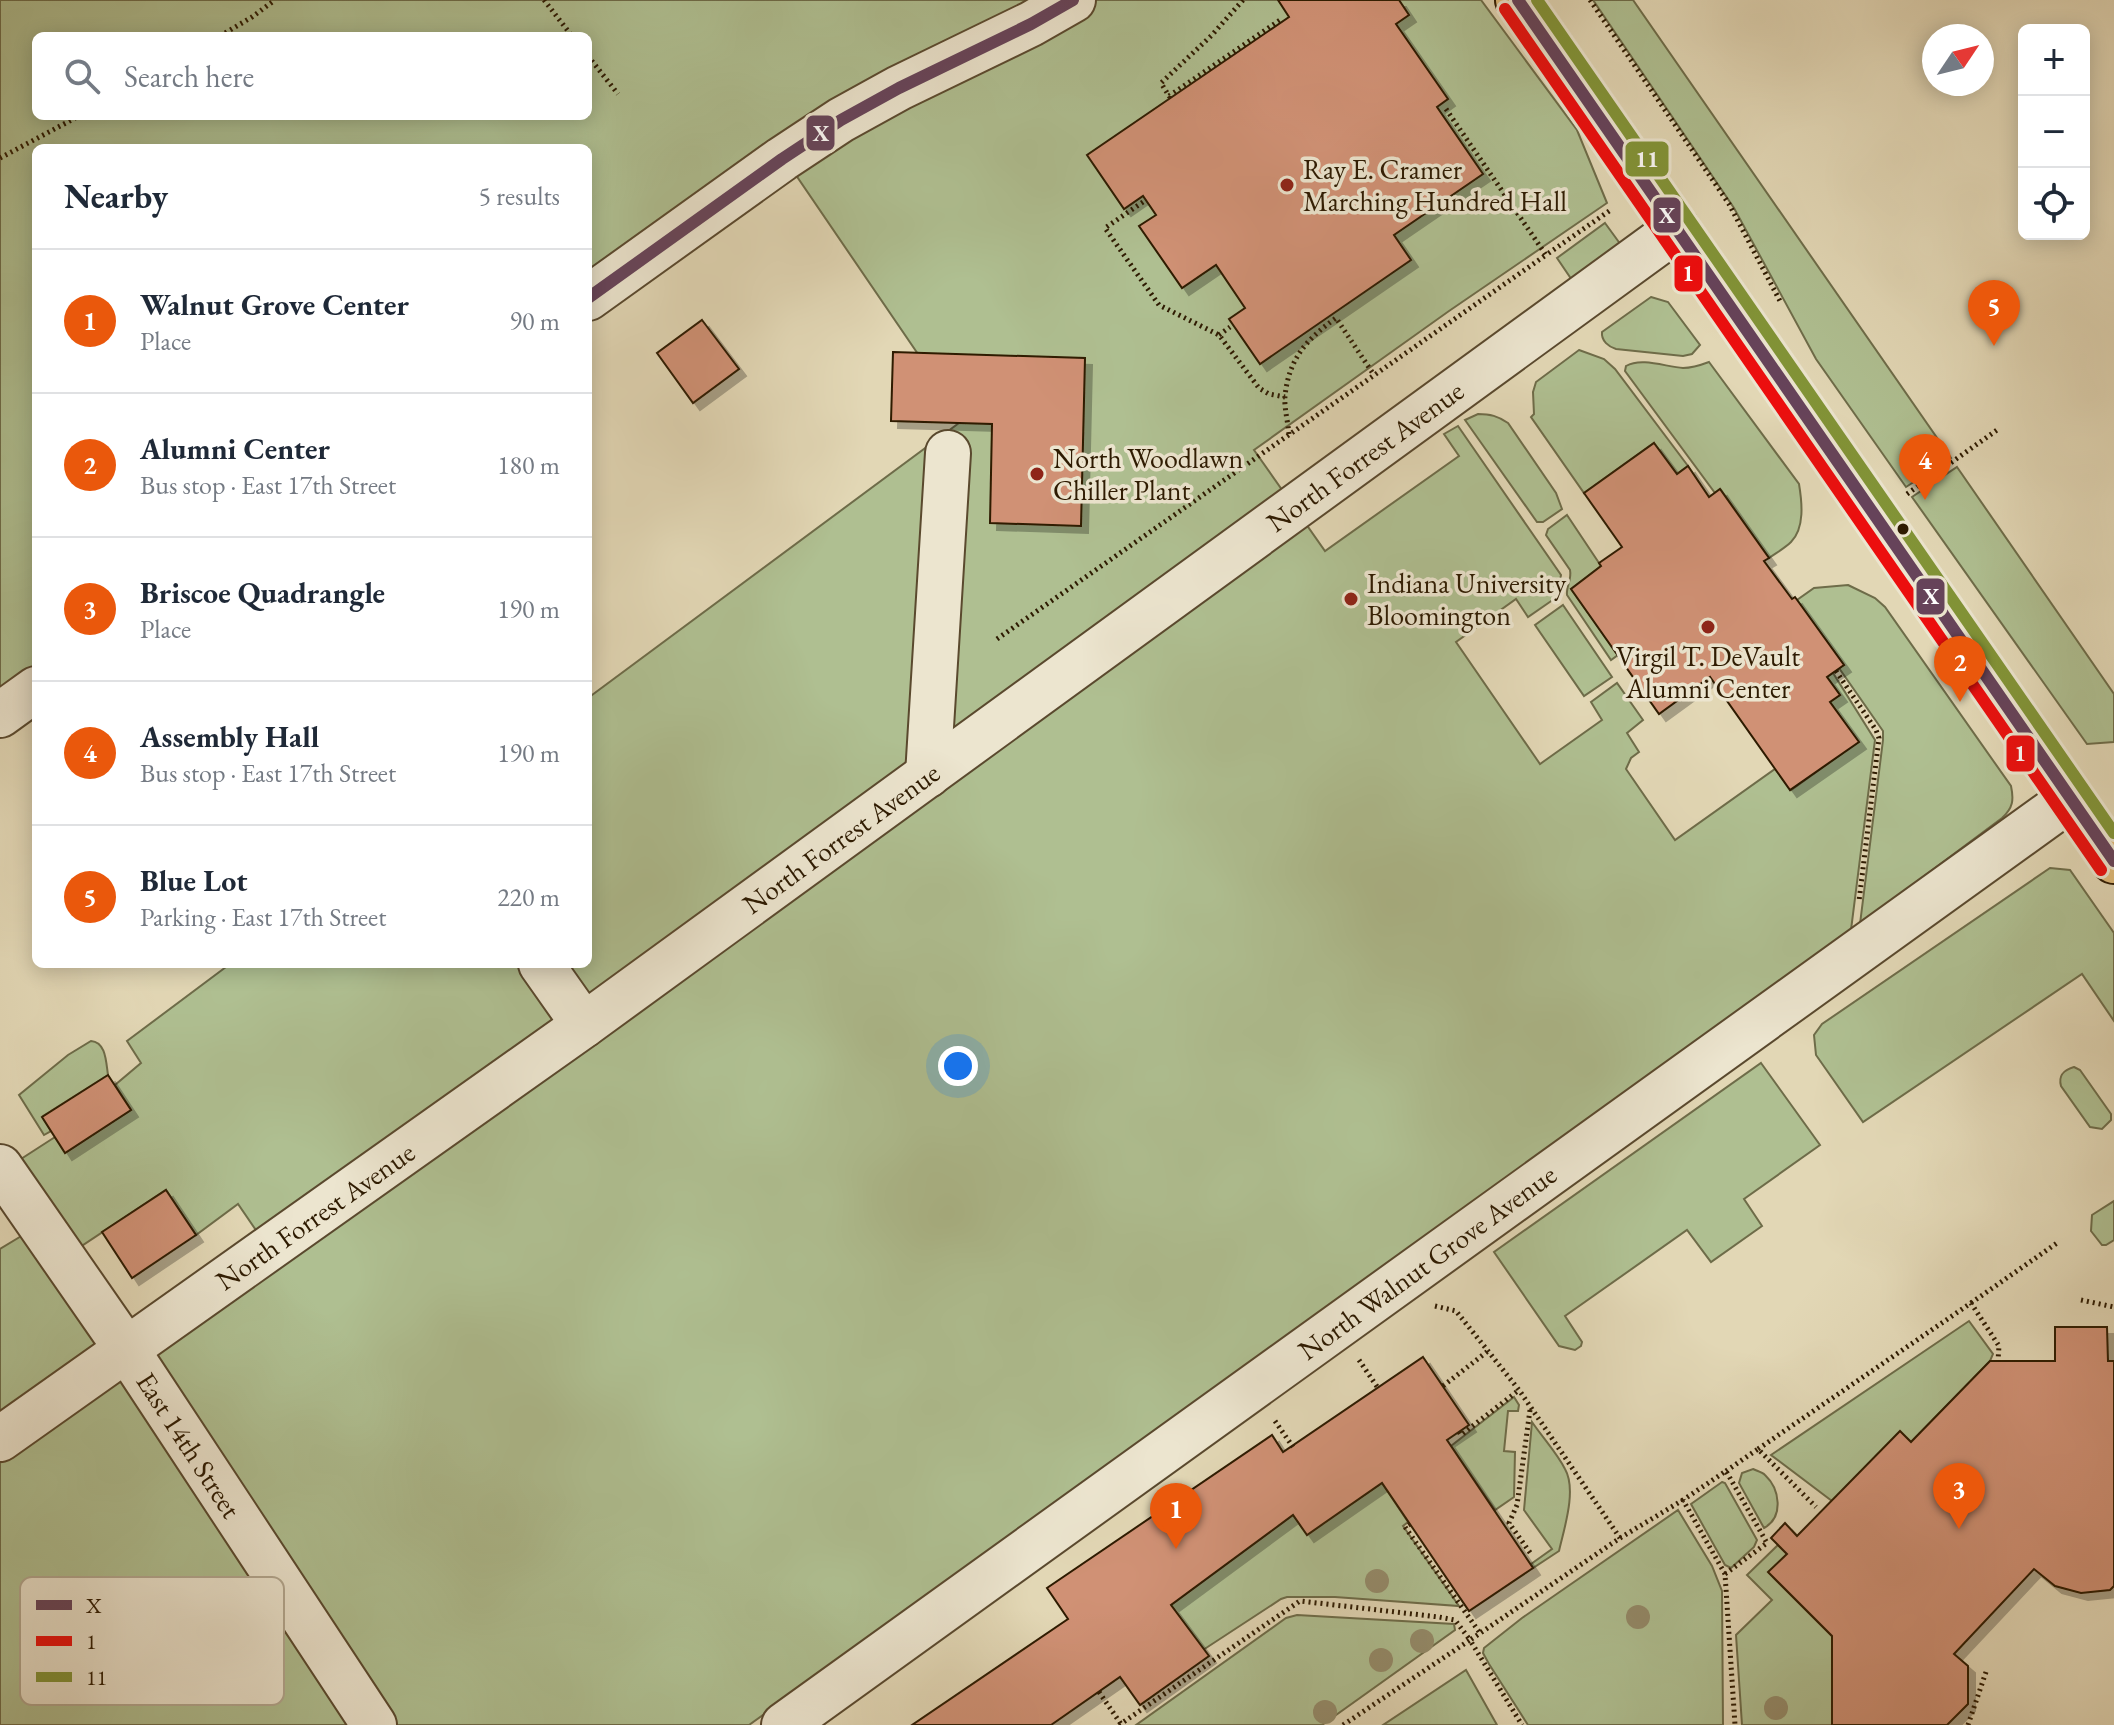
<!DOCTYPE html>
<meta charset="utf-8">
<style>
body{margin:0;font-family:"EB Garamond",serif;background:#f6f6f7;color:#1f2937}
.controls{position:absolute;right:24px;top:24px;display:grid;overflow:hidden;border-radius:12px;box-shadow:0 4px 20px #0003}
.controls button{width:72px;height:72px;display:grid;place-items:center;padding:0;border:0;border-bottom:2px solid #e0e1e3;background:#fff;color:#1f2937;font:40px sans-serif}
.compass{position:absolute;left:1922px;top:24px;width:72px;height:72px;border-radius:50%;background:#fff;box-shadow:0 4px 20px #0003;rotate:55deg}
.you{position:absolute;left:958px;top:1066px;width:28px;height:28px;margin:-20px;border:6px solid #fff;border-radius:50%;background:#1a73e8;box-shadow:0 0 0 12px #1a73e833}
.badge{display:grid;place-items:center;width:52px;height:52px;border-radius:50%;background:#ea580c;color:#fff;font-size:26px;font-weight:700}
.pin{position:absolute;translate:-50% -66px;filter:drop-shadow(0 2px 4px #0008)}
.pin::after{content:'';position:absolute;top:42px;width:28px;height:24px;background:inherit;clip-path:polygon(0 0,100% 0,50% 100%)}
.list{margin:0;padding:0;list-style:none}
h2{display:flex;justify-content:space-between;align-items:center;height:104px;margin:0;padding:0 32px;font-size:34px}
h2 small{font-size:26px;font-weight:400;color:#747a83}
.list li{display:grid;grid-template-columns:52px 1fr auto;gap:24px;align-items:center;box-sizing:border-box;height:144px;padding:0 32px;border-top:2px solid #e0e1e3}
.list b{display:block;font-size:30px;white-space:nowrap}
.list p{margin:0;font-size:26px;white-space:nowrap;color:#747a83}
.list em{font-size:26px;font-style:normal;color:#747a83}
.icon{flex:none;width:44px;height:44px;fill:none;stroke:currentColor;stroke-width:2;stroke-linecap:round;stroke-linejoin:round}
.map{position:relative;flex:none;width:2114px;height:1725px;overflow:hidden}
.search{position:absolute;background:#fff;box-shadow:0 4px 20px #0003;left:32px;top:32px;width:560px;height:88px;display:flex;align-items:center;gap:20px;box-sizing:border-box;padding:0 28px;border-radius:12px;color:#747a83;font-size:30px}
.panel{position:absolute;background:#fff;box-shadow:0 4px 20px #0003;left:32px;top:144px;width:560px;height:824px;border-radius:12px}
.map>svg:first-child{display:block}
.green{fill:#afbf91;stroke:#6e6c49;stroke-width:2;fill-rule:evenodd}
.building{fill:#d09174;stroke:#2d1a01;stroke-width:2;filter:url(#shadow)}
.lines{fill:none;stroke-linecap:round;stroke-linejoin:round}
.minor-casing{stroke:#5a492e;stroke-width:48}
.major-casing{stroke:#2d1a01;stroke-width:48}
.path{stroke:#2d1a01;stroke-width:5;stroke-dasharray:2 4;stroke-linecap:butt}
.minor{stroke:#ece5cf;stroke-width:44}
.major{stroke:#e1bc7a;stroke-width:44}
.bus-1-casing{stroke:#ece5cf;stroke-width:18}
.bus-2-casing{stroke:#ece5cf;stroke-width:18}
.bus-3-casing{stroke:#ece5cf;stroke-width:18}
.bus-1{stroke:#66435a;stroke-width:12}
.bus-2{stroke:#ec0e0e;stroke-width:12}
.bus-3{stroke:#829437;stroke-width:12}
.tree{fill:#948b6a}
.poi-dot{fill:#8f2418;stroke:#ece5cf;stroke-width:3}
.bus-dot{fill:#2d1a01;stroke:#ece5cf;stroke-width:3}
.labels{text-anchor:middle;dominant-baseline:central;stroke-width:7;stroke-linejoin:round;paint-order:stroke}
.poi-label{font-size:28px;fill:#2d1a01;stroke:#ece5cf;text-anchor:start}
.street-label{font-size:28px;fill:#2d1a01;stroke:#ece5cf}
.key{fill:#ece5cf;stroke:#b3a891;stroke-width:2}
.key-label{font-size:22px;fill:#2d1a01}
.line-badge{stroke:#ece5cf;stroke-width:3}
.badge-label{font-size:22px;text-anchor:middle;font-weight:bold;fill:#fff}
</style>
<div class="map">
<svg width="2114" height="1725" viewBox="0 0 2114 1725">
<defs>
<filter id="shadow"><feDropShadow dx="7" dy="7" stdDeviation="0" flood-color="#0004"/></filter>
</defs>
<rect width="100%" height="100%" fill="#e2d7b5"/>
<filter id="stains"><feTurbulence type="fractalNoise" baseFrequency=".0025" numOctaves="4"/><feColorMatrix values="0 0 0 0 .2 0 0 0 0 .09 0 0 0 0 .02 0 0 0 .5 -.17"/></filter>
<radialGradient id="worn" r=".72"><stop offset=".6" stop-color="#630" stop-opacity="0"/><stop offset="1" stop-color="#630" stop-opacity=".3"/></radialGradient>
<g class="green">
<path d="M0,0H1481L1577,130L1607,203L1449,311L1254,450L1325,551L1459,456L1444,434L1458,426L1561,575L1557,597L1528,617L1516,599L1456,642L1540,764L1602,720L1591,702L1617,683L1643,720L1627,733L1639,752L1631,758L1626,769L1675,840L1775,769L1791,790L1858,742L1830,702L1840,695L1827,677L1833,673L1875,740L1851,930L749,1725H0V1463L151,1360L150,1354L275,1258L238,1204L196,1235L166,1190L80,1247L21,1159L55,1137L66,1152L131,1110L115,1085L141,1063L127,1041L230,964H588V698L963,420L789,165L588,308V148H36V701L0,726ZM36,36H588V116H36Z"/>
<path d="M1593,0H1633L1951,458L1906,487L1816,359L1734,208Z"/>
<path d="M1605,223L1621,245L1574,283L1557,258Z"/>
<path d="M1651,297L1668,302L1700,345L1692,354L1683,356L1616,349C1609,347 1601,341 1602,332Z"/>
<path d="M1579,350L1604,359L1615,369L1688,466L1677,474L1654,443L1584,493L1531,417L1534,414L1533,392L1536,382Z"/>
<path d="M1709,362L1799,484C1802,502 1805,528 1791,542C1785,548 1776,553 1769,558L1721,490L1715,493L1625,371L1626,366C1642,357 1666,367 1683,368C1692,368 1701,365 1709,362Z"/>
<path d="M1478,414C1490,414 1498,416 1508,423L1556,493L1562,509L1543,522H1537L1465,420Z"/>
<path d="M1957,467L2114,694V742L2087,744L1912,497Z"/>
<path d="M1567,515L1601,566L1571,589L1618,655L1611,660L1567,595C1566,586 1572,580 1570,570L1546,535L1548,529Z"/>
<path d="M1848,585L1875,598L1885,607L2011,786C2014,800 2013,808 2002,818L1860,924L1883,740V731L1839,668L1844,665L1797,600L1814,588Z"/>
<path d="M1563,605L1612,677L1584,696L1535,625Z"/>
<path d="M2050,868L2070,870L2114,933V1021L2082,974L1863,1122L1816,1055L1814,1035L1822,1024Z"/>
<path d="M91,1041C106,1042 106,1062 108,1075L43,1116L51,1131L44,1135L19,1095L68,1055Z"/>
<path d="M1761,1063L1820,1145L1744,1199L1762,1226L1711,1262L1687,1230L1565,1316L1582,1342L1581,1346L1575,1350L1559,1346L1494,1252Z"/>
<path d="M2074,1067L2080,1070L2111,1114V1120L2102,1129L2090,1127L2061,1086C2058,1075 2064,1070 2074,1067Z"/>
<path d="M2114,1201V1240L2106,1245H2102L2091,1231L2092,1215Z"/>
<path d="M28,1232L96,1333L93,1350L0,1414V1249Z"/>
<path d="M1969,1321L1993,1354L1990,1361L1911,1442L1832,1501L1771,1455Z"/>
<path d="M1514,1397L1519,1405L1518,1411H1508L1504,1451L1515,1452L1514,1497L1495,1510L1451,1446Z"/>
<path d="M1532,1422C1543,1438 1557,1453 1565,1469C1577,1490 1564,1529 1559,1551L1533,1568L1531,1564L1552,1549L1524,1510Z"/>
<path d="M1753,1469C1757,1471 1762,1472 1765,1475C1780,1489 1784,1517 1764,1528L1739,1483L1742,1473Z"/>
<path d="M1722,1482L1725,1483L1757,1540L1754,1547L1731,1568L1725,1565L1691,1504Z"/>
<path d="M1382,1483L1408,1522L1403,1526L1459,1606L1335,1597H1287L1281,1599L1203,1650L1171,1605L1293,1515L1307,1534Z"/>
<path d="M1678,1510L1712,1566L1722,1591L1723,1725H1528L1489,1664L1483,1653L1484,1648L1522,1618Z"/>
<path d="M1778,1545L1787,1554L1769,1573L1832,1636V1725H1742L1736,1635L1772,1600L1747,1575Z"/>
<path d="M1297,1615L1454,1624L1455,1630L1322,1725H1136L1286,1618Z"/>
<path d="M1466,1670L1497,1725H1383Z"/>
</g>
<g class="building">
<path d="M1278,0H1399L1409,15L1396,24L1448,99L1437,107L1483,174L1394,235L1411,260L1260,364L1229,319L1245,308L1216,265L1182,288L1139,226L1156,215L1143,196L1124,209L1087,155L1289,17Z"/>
<path d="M702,320L739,369L693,403L657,353Z"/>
<path d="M893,352L1085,358L1081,526L990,523L992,424L891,421Z"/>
<path d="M1654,443L1677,474L1688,466L1709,497L1720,489L1769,558L1764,561L1792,599L1795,597L1844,665L1827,677L1840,695L1830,702L1859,742L1790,790L1710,677L1659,714L1571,589L1601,566L1599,563L1622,547L1584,493Z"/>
<path d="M108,1075L131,1110L65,1153L42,1117Z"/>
<path d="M166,1190L196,1235L132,1278L102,1232Z"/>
<path d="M2055,1327H2107L2108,1361H2114V1586L2110,1590L2081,1593L2055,1586L2034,1569L1954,1654L1968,1666V1704L1947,1725H1832V1636L1768,1572L1787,1554L1771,1538L1785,1523L1797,1536L1900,1431L1911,1442L1990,1361H2055Z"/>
<path d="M1423,1357L1469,1425L1447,1440L1533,1568L1469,1611L1382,1483L1307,1535L1293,1515L1171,1605L1209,1656L1140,1705L1120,1677L1051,1725H912L1068,1619L1047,1588L1272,1435L1283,1452Z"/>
</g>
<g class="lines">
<defs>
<g id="minor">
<path d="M588,298L782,159L841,120L899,88L1031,24L1073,0"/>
<path d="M0,715L36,689"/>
<path d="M928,775L948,453"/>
<path d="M541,964L584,1025"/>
<path d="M0,1167L127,1350L374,1725"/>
<path d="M0,1439L584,1025L1677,229"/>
<path d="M784,1725L2070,799"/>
</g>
<path id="major" d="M1518,0L2114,861"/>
</defs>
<use href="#minor" class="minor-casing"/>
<use href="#major" class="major-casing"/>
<g class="path">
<path d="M544,0L572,36"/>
<path d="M1243,0L1212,35L1161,83L1169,96L1280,20"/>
<path d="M1590,0L1729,204L1780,301"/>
<path d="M220,36L252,17L275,0"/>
<path d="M588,56L618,94"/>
<path d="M1446,109L1546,255L1612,209"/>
<path d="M0,158L79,116"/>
<path d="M1143,202L1105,228L1159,305L1219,335L1259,388L1269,394L1285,397"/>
<path d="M1219,335L1230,327"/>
<path d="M1289,434C1288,422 1284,408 1285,396C1289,358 1307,339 1336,318L1374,375"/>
<path d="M1907,494L1997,430"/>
<path d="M997,639L1546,255"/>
<path d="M1836,671L1876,730L1879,738L1859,901"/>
<path d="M2081,1300L2114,1307"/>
<path d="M1971,1303L2057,1243"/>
<path d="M1435,1306L1456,1311L1488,1351L1519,1390L1620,1538"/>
<path d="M1359,1360L1378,1388"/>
<path d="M1443,1386L1488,1351"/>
<path d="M1530,1410L1517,1505L1509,1523L1531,1554"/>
<path d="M1275,1421L1293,1447"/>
<path d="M1459,1432L1461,1435L1519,1390"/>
<path d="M1758,1449L1971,1303L1999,1346L1998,1361"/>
<path d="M1726,1471L1758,1449L1816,1507"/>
<path d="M1410,1524L1405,1527L1480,1633"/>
<path d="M1725,1574L1767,1543L1726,1471L1683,1500L1725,1574L1735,1725"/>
<path d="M1099,1692L1121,1724"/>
<path d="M1119,1725L1300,1601L1439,1617L1455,1620L1470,1640L1620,1538L1683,1500"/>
<path d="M1343,1725L1470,1640L1522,1725"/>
<path d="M1968,1725L1986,1672"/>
</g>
<use href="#minor" class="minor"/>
<use href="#major" class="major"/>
<defs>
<g id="bus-1">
<path d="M1518,0L2114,861"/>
<path d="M588,298L782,159L841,120L899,88L1031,24L1073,0"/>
</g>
<path id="bus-2" d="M1505,9L2101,870"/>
<path id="bus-3" d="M1537,0L2114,833"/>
</defs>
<use href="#bus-1" class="bus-1-casing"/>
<use href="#bus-2" class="bus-2-casing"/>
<use href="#bus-3" class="bus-3-casing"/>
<use href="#bus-1" class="bus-1"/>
<use href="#bus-2" class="bus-2"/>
<use href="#bus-3" class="bus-3"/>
</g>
<g class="tree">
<circle cx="1377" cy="1581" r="12"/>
<circle cx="1638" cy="1617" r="12"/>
<circle cx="1422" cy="1641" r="12"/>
<circle cx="1381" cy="1660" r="12"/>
<circle cx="1776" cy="1708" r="12"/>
<circle cx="1325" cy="1712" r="12"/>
</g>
<g class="poi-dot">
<circle cx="1287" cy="185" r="8"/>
<circle cx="1037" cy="474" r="8"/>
<circle cx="1351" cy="599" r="8"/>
<circle cx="1708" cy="627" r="8"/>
</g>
<circle class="bus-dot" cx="1903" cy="529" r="7"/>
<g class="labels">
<g class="poi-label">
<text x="1303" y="169">Ray E. Cramer<tspan x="1303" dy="32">Marching Hundred Hall</tspan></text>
<text x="1053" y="458">North Woodlawn<tspan x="1053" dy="32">Chiller Plant</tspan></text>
<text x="1367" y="583">Indiana University<tspan x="1367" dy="32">Bloomington</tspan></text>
<text x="1708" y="656" text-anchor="middle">Virgil T. DeVault<tspan x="1708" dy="32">Alumni Center</tspan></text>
</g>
<g class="street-label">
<text transform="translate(1365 456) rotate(-36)">North Forrest Avenue</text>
<text transform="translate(841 838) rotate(-36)">North Forrest Avenue</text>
<text transform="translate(315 1216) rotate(-35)">North Forrest Avenue</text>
<text transform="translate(1427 1262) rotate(-36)">North Walnut Grove Avenue</text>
<text transform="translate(189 1445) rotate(57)">East 14th Street</text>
</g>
</g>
<rect x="20" y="1577" width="264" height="128" rx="12" class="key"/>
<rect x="36" y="1600" width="36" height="10" fill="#66435a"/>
<rect x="36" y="1636" width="36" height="10" fill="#ec0e0e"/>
<rect x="36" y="1672" width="36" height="10" fill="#829437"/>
<g class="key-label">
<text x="86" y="1613">X</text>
<text x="86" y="1649">1</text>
<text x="86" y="1685">11</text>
</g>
<g class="line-badge">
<rect x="805" y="114" width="31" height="38" rx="8" fill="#66435a"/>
<rect x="1624" y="140" width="46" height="38" rx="8" fill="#829437"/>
<rect x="1652" y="196" width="30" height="38" rx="8" fill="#66435a"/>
<rect x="1673" y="254" width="31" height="39" rx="8" fill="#ec0e0e"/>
<rect x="1915" y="577" width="31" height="39" rx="8" fill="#66435a"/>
<rect x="2005" y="734" width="31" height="39" rx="8" fill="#ec0e0e"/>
</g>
<g class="badge-label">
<text x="821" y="141">X</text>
<text x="1647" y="167">11</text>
<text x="1667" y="223">X</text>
<text x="1688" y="281">1</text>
<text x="1931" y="604">X</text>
<text x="2020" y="761">1</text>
</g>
<rect width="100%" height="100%" filter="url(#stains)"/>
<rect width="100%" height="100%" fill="url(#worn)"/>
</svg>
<div class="controls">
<button>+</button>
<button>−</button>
<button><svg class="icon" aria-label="locate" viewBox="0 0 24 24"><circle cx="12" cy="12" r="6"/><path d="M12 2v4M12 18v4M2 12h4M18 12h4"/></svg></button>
</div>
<svg class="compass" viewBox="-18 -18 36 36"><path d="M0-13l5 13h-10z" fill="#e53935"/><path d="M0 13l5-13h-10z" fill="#747a83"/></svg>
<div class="you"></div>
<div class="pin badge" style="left:1176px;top:1549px">1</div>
<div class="pin badge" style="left:1960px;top:702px">2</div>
<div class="pin badge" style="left:1959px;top:1529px">3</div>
<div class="pin badge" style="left:1925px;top:500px">4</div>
<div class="pin badge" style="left:1994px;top:346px">5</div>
<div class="search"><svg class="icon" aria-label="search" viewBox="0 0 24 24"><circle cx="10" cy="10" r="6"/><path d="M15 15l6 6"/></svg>Search here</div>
<section class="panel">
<h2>Nearby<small>5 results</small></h2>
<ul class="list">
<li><span class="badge">1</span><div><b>Walnut Grove Center</b><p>Place</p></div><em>90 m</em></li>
<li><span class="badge">2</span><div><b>Alumni Center</b><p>Bus stop · East 17th Street</p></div><em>180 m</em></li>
<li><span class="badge">3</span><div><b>Briscoe Quadrangle</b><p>Place</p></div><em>190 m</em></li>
<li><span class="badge">4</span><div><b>Assembly Hall</b><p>Bus stop · East 17th Street</p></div><em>190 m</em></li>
<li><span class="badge">5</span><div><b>Blue Lot</b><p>Parking · East 17th Street</p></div><em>220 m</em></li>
</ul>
</section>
</div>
